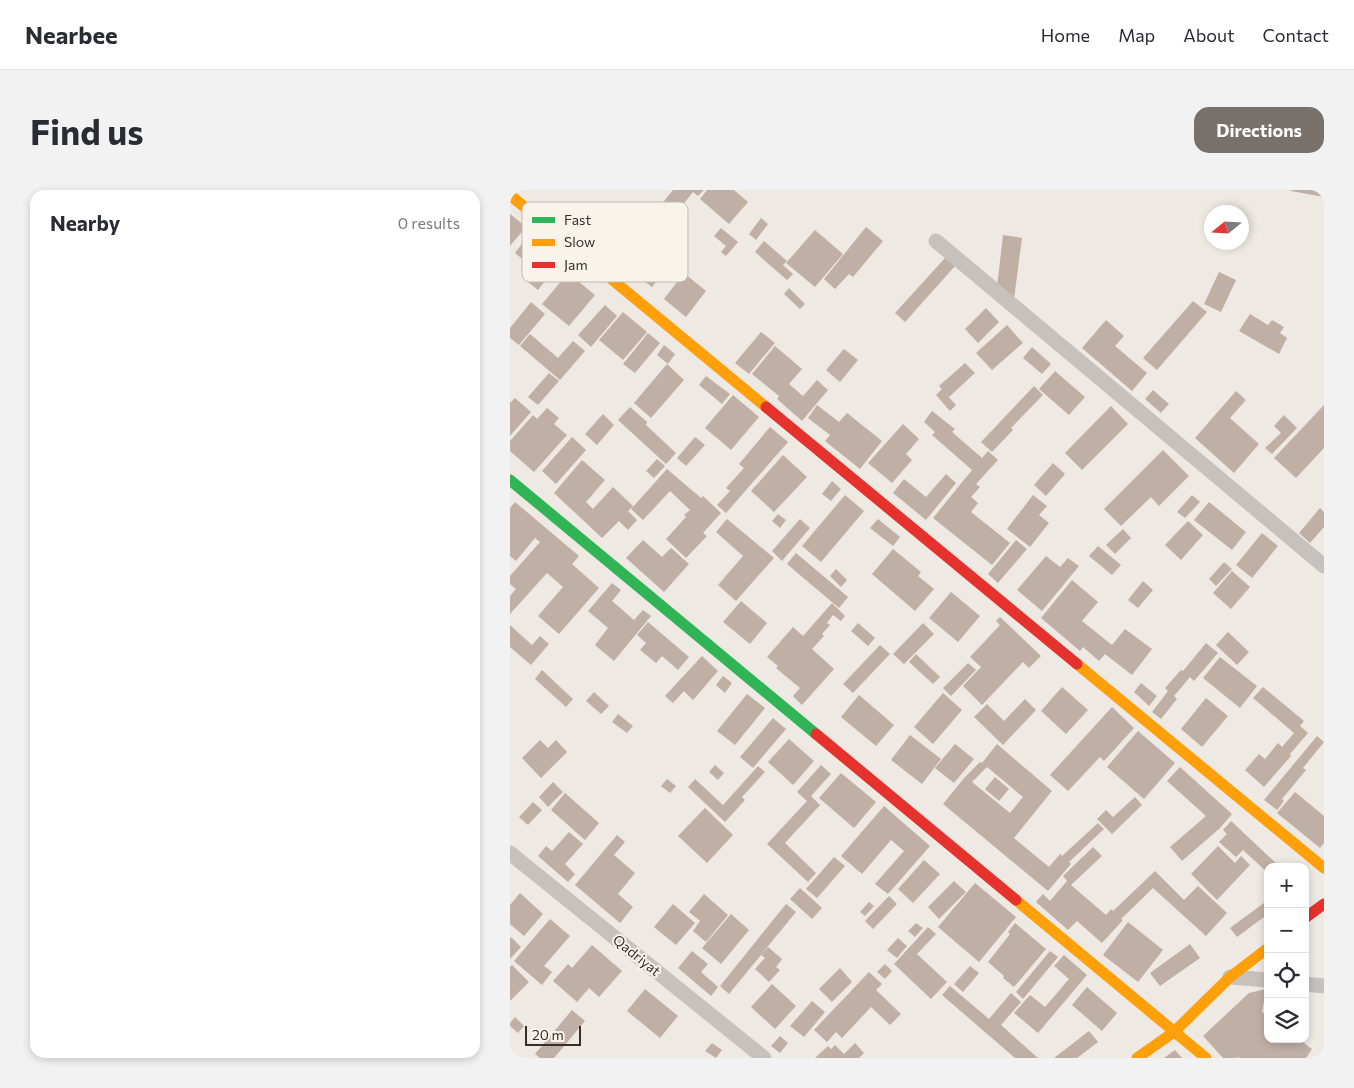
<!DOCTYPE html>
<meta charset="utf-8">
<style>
body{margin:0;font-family:Commissioner,sans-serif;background:#f2f2f3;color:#2b2b33}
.controls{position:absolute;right:15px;bottom:15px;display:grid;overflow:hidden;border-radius:10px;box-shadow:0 2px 8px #0003}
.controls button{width:45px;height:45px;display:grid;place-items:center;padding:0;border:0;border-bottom:1px solid #e1e1e2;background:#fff;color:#2b2b33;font:25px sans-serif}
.compass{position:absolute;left:694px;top:15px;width:45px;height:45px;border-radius:50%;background:#fff;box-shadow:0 2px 8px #0003;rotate:252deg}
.scale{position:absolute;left:15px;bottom:12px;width:56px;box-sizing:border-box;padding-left:5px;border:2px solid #372f2a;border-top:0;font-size:14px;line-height:18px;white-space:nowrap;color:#372f2a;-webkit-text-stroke:4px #f9f4eb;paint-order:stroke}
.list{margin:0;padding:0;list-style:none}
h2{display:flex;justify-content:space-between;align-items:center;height:65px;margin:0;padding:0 20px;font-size:21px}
h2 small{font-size:16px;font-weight:400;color:#7c7c81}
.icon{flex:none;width:28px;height:28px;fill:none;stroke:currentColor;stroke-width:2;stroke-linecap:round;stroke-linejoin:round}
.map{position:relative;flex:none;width:814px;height:868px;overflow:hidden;border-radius:15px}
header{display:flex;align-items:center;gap:30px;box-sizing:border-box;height:70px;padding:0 25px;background:#fff;border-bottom:1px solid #e1e1e2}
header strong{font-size:24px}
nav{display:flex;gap:28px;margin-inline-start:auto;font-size:18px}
.intro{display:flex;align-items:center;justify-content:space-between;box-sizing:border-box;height:120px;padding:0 30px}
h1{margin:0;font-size:35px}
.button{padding:12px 22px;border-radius:15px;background:#77706b;color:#fff;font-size:18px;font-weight:700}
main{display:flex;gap:30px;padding:0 30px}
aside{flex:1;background:#fff;border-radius:15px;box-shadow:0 2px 8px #0003}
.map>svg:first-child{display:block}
.building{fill:#c0afa5;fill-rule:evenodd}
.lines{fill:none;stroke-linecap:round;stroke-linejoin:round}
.street{stroke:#c6c1bc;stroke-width:15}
.fast{stroke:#30b455;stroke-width:11}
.slow{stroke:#ff9f0a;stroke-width:11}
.jam{stroke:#e5322d;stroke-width:11}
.labels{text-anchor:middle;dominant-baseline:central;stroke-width:4;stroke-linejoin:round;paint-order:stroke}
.street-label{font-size:14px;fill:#372f2a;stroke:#f9f4eb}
.key{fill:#f9f4eb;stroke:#bfb9b1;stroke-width:1}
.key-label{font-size:14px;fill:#372f2a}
</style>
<header>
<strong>Nearbee</strong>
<nav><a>Home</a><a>Map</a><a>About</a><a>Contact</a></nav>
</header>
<div class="intro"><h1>Find us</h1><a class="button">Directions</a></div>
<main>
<aside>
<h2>Nearby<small>0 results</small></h2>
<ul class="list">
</ul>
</aside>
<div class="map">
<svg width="814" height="868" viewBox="0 0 814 868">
<rect width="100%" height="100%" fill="#eee9e3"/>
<g class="building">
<path d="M163,0H194L188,6L183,2L152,41L139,30Z"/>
<path d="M197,0H224L238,12L219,34L190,9Z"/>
<path d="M781,0H814V7L781,1Z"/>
<path d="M0,24L16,37L0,56Z"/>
<path d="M251,28L258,34L246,50L239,44Z"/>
<path d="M356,37L373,51L343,87L339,84L325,99L314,89Z"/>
<path d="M211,38L228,52L216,66L211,62L216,56L204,46Z"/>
<path d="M305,40L333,64L305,97L276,73Z"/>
<path d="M20,43L52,69L28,100L12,87L21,76L5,63Z"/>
<path d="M493,45L512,48L504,109L487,97Z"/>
<path d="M142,50L165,68L142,97L119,80Z"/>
<path d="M254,51L277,71L273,75L283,84L277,90L245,62Z"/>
<path d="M435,68L445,76L395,132L385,123Z"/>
<path d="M709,82L726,90L711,122L694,114Z"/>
<path d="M58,83L85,105L59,136L32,114Z"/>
<path d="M174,83L196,101L176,127L154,109Z"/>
<path d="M279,98L295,114L290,119L274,104Z"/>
<path d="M683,111L697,122L647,180L633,168Z"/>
<path d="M21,112L35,124L9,155L0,148V138Z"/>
<path d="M95,115L107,126L81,157L68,145Z"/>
<path d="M476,118L489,132L468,153L455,139Z"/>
<path d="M113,122L137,142L113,170L89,150Z"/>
<path d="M740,124L758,135L762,130L774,137L770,143L777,148L769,164L729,141Z"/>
<path d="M596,130L614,146L605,156L637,183L622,201L572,158Z"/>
<path d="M497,135L513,153L482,180L466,163Z"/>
<path d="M251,142L265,153L239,184L225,173Z"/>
<path d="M138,143L150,153L125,183L113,174Z"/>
<path d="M20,144L48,168L63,151L75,161L50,190L10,156Z"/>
<path d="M154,155L165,164L158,174L147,165Z"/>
<path d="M265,156L292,179L279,194L293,206L307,190L318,200L292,231L267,209L269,206L242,184Z"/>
<path d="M522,157L541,174L532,184L513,168Z"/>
<path d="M334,159L348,170L330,192L316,180Z"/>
<path d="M455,173L465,183L439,207L435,203L446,215L440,221L426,205L432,199L429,196Z"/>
<path d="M157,174L174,190L141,228L124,213Z"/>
<path d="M545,181L575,207L559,225L529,199Z"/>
<path d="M39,183L49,191L28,215L18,207Z"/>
<path d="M196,186L220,204L212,214L189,195Z"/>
<path d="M524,196L533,205L501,238L503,240L482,262L471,252Z"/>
<path d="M643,200L659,214L651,223L635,209Z"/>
<path d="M726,201L736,210L720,228L749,254L724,283L685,248Z"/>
<path d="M223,205L249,227L221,260L195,238Z"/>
<path d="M5,208L21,222L0,246V213Z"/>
<path d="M307,215L329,232L337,223L372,251L350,279L315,251L320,245L298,228Z"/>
<path d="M814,215V258L786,288L764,268Z"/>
<path d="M601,216L618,234L572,280L555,263Z"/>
<path d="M120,217L137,232L136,235L166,263L156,274L108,230Z"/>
<path d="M37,218L49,228L44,234L57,245L24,282L0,261V251L23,225L27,229Z"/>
<path d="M422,221L445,239L442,242L472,268L478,261L488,270L466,294L470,297L461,307L468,313L461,322L500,353L482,375L423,328L462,280L422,245L425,242L414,232Z"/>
<path d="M93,224L104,235L87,255L75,244Z"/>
<path d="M774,225L787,238L762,264L755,258L771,243L764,236Z"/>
<path d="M393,234L409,249L396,264L402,270L382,293L358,273Z"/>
<path d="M260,237L278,252L216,323L207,315L220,301L216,298L234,278L229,274Z"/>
<path d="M62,247L76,260L46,294L32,281Z"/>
<path d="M185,247L195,255L176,276L167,268Z"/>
<path d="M653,260L679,286L649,316L641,307L611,336L594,319Z"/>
<path d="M273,265L297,287L264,322L241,301Z"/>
<path d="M147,269L155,276L144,288L136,281Z"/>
<path d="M72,270L95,290L76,312L83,319L103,297L123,316L118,321L127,330L118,340L109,331L92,348L44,303Z"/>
<path d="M543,273L555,284L536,306L524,295Z"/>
<path d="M157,279L191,308L193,306L211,323L193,343L197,346L176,368L156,349L176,327L174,325L180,320L160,301L133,330L121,319Z"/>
<path d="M436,284L446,293L416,330L383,303L394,289L416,307Z"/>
<path d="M322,291L331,299L321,311L312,304Z"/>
<path d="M335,305L354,321L311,372L292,356Z"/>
<path d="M523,305L537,316L529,325L539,333L520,357L497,339Z"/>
<path d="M682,305L690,312L675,328L667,322Z"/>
<path d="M5,312L69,366L62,374L89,398L49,444L28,426L53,397L37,383L0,424V406L6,399L0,394V386L30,352L25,348L6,371L0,366V318Z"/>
<path d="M699,312L736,342L722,360L684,330Z"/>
<path d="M810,318L814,322V337L800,353L789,343Z"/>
<path d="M268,324L276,330L270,338L262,331Z"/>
<path d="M217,329L264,368L226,411L208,395L233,366L206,342Z"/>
<path d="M290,329L300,338L272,371L262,361Z"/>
<path d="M368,329L390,347L383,356L360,338Z"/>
<path d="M678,331L693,345L671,370L655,355Z"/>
<path d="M613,339L621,348L605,364L596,355Z"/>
<path d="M752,343L768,356L742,388L726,375Z"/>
<path d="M133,350L152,367L161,358L179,374L154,402L116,368Z"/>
<path d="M506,350L517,359L488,393L478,384Z"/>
<path d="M588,356L611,375L602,385L579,366Z"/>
<path d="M383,359L411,382L408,386L424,399L405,421L362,384Z"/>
<path d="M286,363L338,407L329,418L277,374Z"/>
<path d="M536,366L550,377L558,368L569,376L532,421L507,400Z"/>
<path d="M714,372L722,379L706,396L699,389Z"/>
<path d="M326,379L337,390L331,397L320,386Z"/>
<path d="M722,381L740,397L721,419L703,403Z"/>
<path d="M562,390L588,412L572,431L602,455L615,439L642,459L622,485L595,464L589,471L573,457L570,461L531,428Z"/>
<path d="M633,391L643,400L628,418L618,410Z"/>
<path d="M102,393L111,400L102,411L124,430L133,420L141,426L104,471L85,455L98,438L78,421Z"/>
<path d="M441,402L470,426L448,452L419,428Z"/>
<path d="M231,411L257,433L240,454L213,432Z"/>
<path d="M322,413L335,426L331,431L323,425L317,433L320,435L312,444L314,446L302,459L324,479L292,515L283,506L290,498L266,478L268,476L257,467L283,437L293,446Z"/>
<path d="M490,427L531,466L519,478L513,472L472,515L453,496L471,477L460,467L490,435L486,431Z"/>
<path d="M138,432L179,467L168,480L152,466L146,473L130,460L136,453L127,445Z"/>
<path d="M348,433L365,448L358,456L341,441Z"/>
<path d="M413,433L424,444L394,474L383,464Z"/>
<path d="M0,435L22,455L30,446L39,454L21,475L0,457Z"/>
<path d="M718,442L739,462L727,475L706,455Z"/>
<path d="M696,453L708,463L684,491L680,487L664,506L667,509L651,529L642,522L658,501L655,498L671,480L673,481Z"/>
<path d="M370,455L380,464L343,503L333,494Z"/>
<path d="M406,464L430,487L423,494L399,472Z"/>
<path d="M192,466L208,481L183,510L174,501L163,513L155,506Z"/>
<path d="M710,467L747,496L730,518L693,488Z"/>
<path d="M458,473L466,480L441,506L433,498Z"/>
<path d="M32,480L63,509L56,517L25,489Z"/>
<path d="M213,486L222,493L215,503L206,495Z"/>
<path d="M631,493L647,506L639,516L624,502Z"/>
<path d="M552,497L578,520L556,544L531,521Z"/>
<path d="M753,497L794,531L790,536L798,543L780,564L781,566L754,597L735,580L749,564L755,569L768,553L772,557L784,543L743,508Z"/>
<path d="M84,502L99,516L91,524L76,511Z"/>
<path d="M433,503L452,520L423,554L404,537Z"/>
<path d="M237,504L255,518L225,555L207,541Z"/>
<path d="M349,505L384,535L366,556L331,527Z"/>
<path d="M696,508L718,526L692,557L671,539Z"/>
<path d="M515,509L526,520L493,555L464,527L477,514L494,531Z"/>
<path d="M602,517L624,538L594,571L590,567L558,601L540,585Z"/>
<path d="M108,524L123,536L117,543L102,532Z"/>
<path d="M263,528L276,539L243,578L230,567Z"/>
<path d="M628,541L665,573L634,609L597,577Z"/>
<path d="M400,545L431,569L412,594L381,570Z"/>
<path d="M807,546L814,552L793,578L796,580L772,609L774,611L767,620L754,610Z"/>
<path d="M279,549L304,571L283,595L258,572Z"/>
<path d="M30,550L38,558L46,550L57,562L31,588L12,568Z"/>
<path d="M445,554L464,569L444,593L425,578Z"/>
<path d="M487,554L542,601L504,648L539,677L550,664L552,666L588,633L594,639L559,672L561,674L538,701L433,614L455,587L470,572L472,573ZM477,577L513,607L500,623L462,592Z"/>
<path d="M205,575L214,583L208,590L199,582Z"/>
<path d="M311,575L321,584L301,606L310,615L275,653L306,683L298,692L257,654L297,611L287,602Z"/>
<path d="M248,576L255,582L232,607L235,610L215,632L178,597L185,589L213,615Z"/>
<path d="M670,577L722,624L710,638L672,671L660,657L696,626L657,591Z"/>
<path d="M331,583L366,612L344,638L309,608Z"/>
<path d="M485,587L499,599L489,611L475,599Z"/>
<path d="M157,589L166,596L160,603L151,596Z"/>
<path d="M43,592L53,602L38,617L29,607Z"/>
<path d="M785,602L814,626V653L810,658L767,623Z"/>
<path d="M55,603L89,633L75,650L41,620Z"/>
<path d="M625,607L632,615L602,644L587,629L596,620L603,627Z"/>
<path d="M23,612L32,620L18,635L9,627Z"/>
<path d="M374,616L420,656L378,704L365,694L394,661L381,650L352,684L331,666Z"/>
<path d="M195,618L223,645L197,673L168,646Z"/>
<path d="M721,631L770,677H758V683L733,660L726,667L709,652L717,644L713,640Z"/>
<path d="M59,642L73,654L55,674L65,684L58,692L28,666L36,656L42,661Z"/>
<path d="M107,645L115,652L104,665L125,683L108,704L123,717L110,733L65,695Z"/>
<path d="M708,656L725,673L731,666L740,675L707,710L681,684Z"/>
<path d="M583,657L592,666L561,695L596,725L601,719L603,721L645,681L674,710L688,696L717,723L696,746L643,698L611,729L613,730L592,753L567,731L558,740L526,712L533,704L540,711L557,691L553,686Z"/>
<path d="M324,667L335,676L307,708L296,699Z"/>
<path d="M414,670L430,684L403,713L388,699Z"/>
<path d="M444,691L456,702L429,729L418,717Z"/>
<path d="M465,693L506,727L469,772L428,737Z"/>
<path d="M290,698L312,718L302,729L280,709Z"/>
<path d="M10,703L33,724L14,746L0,734V715Z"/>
<path d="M194,704L218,725L196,752L183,741L190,731L179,722Z"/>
<path d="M379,706L387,714L363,739L355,731Z"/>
<path d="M758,710V724L727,747L720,738Z"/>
<path d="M359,712L364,716L355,726L350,722Z"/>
<path d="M163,714L185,733L166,755L144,737Z"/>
<path d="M276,714L286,722L219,804L210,796Z"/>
<path d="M221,724L239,740L211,774L192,758Z"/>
<path d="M40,729L60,746L34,776L42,782L32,795L4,771Z"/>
<path d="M618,732L653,760L628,792L593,765Z"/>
<path d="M406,733L413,738L405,747L398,741Z"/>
<path d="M505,733L536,759L504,797L493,788L494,786L478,772L500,744L498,742Z"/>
<path d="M418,737L426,744L407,764L437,792L421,809L384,774Z"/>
<path d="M1,747L11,757L0,769V749Z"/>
<path d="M388,748L397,756L387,768L377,760Z"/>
<path d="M680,754L690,768L650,796L640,783Z"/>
<path d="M82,755L112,781L89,807L79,798L67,812L43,791L58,774L62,778Z"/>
<path d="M258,757L272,769L266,777L270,780L259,792L245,779L255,768L251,765Z"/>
<path d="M182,761L198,774L191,782L208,797L201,806L168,778Z"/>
<path d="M540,761L548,767L513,809L506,802Z"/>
<path d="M554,765L577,785L528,843L504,823L520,805L535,817L559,789L544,776Z"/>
<path d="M375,774L382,781L375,789L367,782Z"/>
<path d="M2,775L19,792L0,811V777Z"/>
<path d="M460,776L469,783L453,802L444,794Z"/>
<path d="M330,778L342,792L322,812L309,799Z"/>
<path d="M359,782L372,794L366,800L391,824L380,835L361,817L332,848L326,842L317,852L304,840Z"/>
<path d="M262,794L286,816L265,839L241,817Z"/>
<path d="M440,796L479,829L501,803L511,812L491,835L528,868H505L432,805Z"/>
<path d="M577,797L607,823L592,841L562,815Z"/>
<path d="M135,799L168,826L150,848L117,821Z"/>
<path d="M756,799L752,822L758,826V849H789L802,859L796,868H730L728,867L727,868H713L693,846L739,803Z"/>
<path d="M302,811L315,822L294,847L280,836Z"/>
<path d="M62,820L75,831L44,868H30L25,864Z"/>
<path d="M5,827L14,836L8,843L0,836V833Z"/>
<path d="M579,841L588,852L567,868H544Z"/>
<path d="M270,846L278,853L270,863L261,856Z"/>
<path d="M202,853L212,860L206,868L195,861Z"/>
<path d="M345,853L354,863L349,868H305L318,856L321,859L325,855L334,864Z"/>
<path d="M665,860L672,868H654Z"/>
</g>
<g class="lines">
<g class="street">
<path d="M426,51L814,376"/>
<path d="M0,663L254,868"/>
<path d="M720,787L758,790"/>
<path d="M795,794L814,796"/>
</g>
<path class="fast" d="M0,290L306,544"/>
<g class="slow">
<path d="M0,5L256,217"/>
<path d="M567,474L814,678"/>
<path d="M506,710L696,868"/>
<path d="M627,868L664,842L720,787L758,758"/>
</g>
<g class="jam">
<path d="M256,217L567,474"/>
<path d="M306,544L506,710"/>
<path d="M795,728L814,714"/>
</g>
</g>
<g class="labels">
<g class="street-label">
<text transform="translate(127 765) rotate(39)">Qadriyat</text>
</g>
</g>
<rect x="12" y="12" width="166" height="80" rx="8" class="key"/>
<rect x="22" y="27" width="23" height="6" fill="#30b455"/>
<rect x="22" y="49" width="23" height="7" fill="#ff9f0a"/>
<rect x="22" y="72" width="23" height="6" fill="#e5322d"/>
<g class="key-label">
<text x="54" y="35">Fast</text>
<text x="54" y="57">Slow</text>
<text x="54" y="80">Jam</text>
</g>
</svg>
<div class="controls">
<button>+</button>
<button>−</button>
<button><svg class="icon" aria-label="locate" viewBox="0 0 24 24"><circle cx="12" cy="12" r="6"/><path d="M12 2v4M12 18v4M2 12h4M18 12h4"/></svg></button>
<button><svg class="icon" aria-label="layers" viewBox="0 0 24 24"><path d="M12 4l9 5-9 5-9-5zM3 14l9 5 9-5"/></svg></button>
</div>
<svg class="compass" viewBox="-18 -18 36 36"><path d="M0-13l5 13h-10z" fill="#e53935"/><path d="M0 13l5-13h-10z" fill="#7c7c81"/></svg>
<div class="scale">20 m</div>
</div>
</main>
